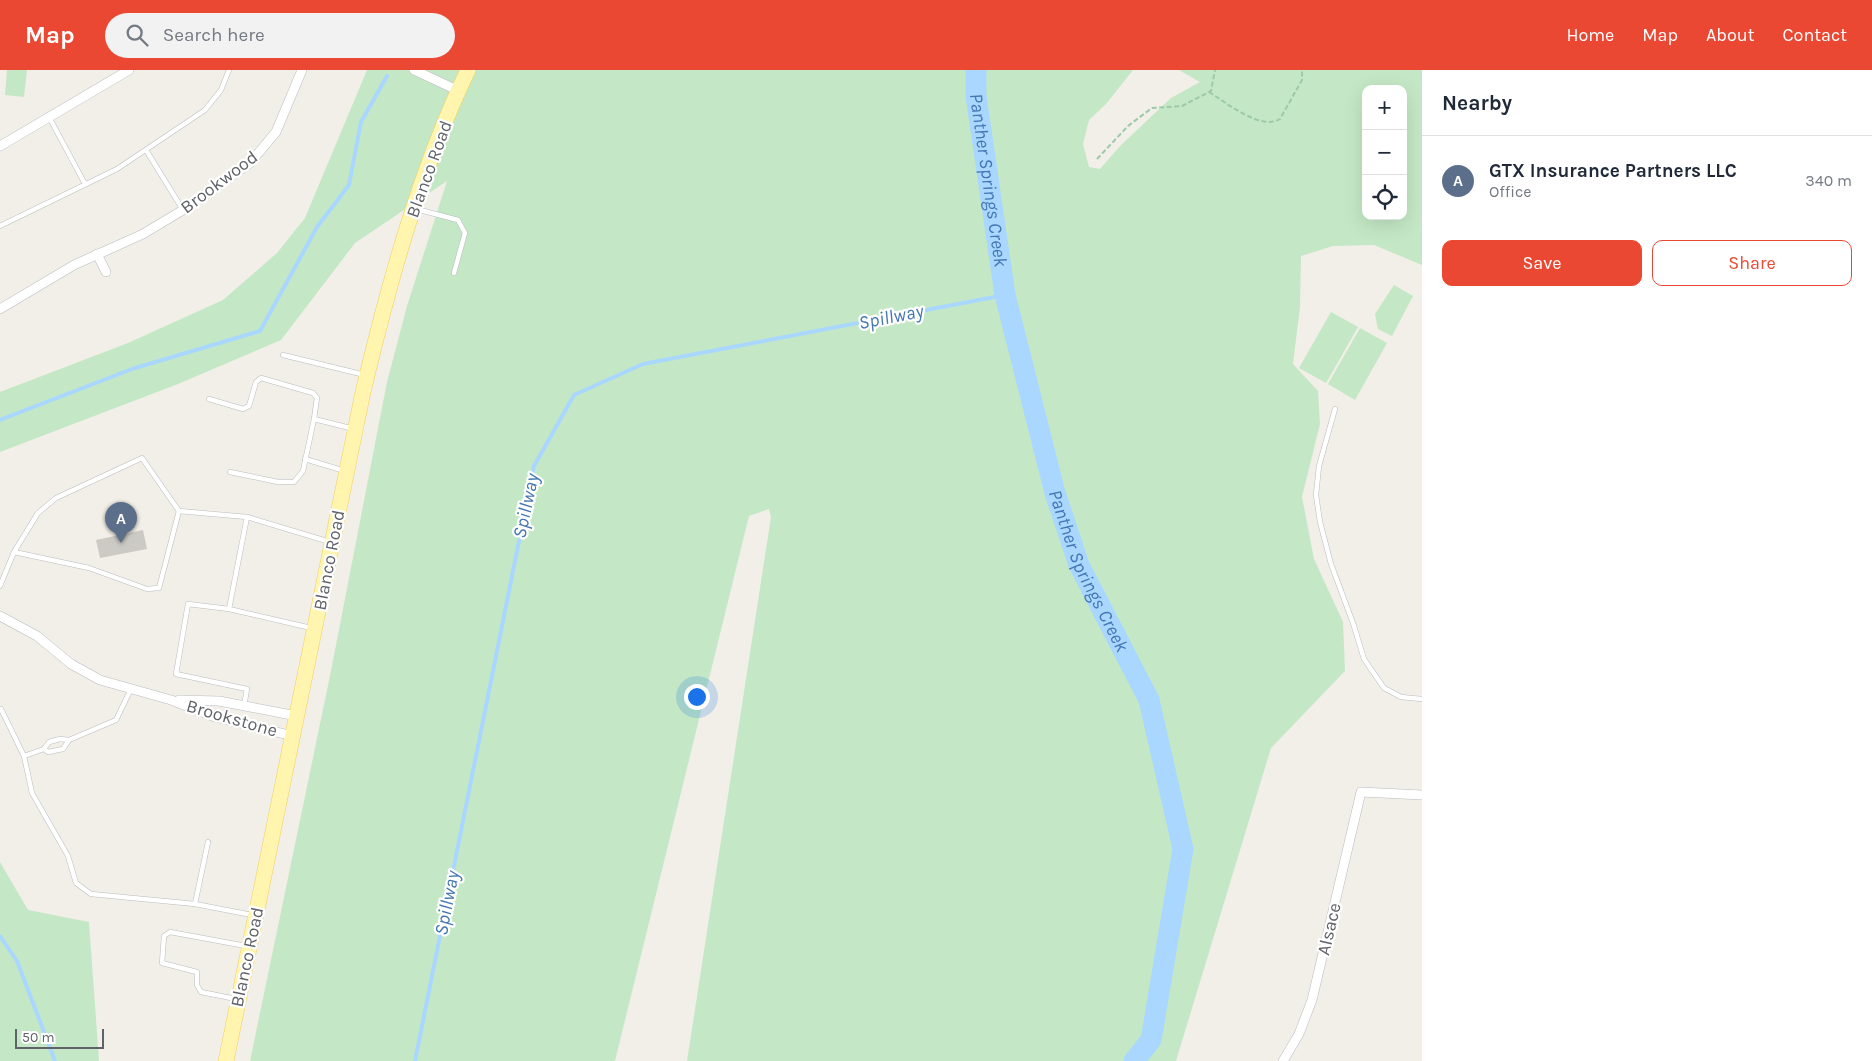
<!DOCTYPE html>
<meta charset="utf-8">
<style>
body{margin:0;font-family:Karla,sans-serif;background:#f2f2f3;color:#1f2937}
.controls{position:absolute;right:15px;top:15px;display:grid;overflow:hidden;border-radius:10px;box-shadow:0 5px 20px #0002}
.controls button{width:45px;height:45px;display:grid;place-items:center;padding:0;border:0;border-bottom:1px solid #e0e1e3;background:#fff;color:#1f2937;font:25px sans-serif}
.scale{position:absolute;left:15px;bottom:12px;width:89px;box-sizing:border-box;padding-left:5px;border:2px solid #5f6268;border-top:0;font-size:14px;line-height:18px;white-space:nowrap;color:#5f6268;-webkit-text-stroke:4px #fff;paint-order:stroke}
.you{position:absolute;left:696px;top:626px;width:18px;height:18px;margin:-12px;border:4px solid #fff;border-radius:50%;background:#1a73e8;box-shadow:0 0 0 8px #1a73e833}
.badge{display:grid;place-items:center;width:32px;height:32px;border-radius:50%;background:#eb4833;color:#fff;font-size:16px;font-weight:700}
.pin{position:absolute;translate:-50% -41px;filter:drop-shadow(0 1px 2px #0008)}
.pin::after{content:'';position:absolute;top:26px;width:18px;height:15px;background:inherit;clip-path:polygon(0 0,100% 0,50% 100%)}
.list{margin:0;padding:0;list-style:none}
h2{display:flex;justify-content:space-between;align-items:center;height:65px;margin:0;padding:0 20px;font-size:21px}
h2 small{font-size:16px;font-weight:400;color:#747a83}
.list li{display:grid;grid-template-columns:32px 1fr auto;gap:15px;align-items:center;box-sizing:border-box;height:90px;padding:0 20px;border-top:1px solid #e0e1e3}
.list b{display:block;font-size:19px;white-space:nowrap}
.list p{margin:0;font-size:16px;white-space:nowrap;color:#747a83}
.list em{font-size:16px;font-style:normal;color:#747a83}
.actions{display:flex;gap:10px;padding:15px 20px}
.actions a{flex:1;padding:11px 0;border:1px solid #eb4833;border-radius:10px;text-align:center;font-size:18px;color:#eb4833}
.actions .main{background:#eb4833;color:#fff}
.icon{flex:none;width:28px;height:28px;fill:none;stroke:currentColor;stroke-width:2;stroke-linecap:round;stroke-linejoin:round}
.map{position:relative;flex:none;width:1422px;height:991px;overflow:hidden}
header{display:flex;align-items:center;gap:30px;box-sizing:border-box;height:70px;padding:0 25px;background:#eb4833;color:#fff}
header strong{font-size:24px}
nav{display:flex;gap:28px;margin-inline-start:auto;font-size:18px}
.search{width:350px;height:45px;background:#f2f2f3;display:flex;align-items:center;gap:12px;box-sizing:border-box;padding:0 18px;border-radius:28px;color:#747a83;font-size:19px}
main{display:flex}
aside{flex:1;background:#fff}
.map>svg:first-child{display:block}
.green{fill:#c4e8c5;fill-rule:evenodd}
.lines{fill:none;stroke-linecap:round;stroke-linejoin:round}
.stream{stroke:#a9d7ff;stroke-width:4}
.river{stroke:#a9d7ff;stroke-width:21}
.building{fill:#cccac4}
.lane-casing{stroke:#babcc1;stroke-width:5.5}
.street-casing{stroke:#babcc1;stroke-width:10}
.primary-casing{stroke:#f3ce5e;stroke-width:16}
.path{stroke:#9dc9ab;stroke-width:2;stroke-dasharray:5 2.5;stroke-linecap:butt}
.lane{stroke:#fff;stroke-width:4.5}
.street{stroke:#fff;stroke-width:9}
.primary{stroke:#fff5ae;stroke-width:15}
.labels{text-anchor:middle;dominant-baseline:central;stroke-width:4.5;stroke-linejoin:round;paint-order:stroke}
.street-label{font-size:18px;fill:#5f6268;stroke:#fff}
.water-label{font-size:19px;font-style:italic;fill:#4376b4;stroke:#fff}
</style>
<header>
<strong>Map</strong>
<div class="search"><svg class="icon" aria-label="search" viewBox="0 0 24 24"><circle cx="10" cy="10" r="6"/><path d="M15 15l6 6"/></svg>Search here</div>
<nav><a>Home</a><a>Map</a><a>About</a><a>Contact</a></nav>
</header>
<main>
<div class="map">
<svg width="1422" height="991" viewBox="0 0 1422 991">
<rect width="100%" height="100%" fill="#f1efe7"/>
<g class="green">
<path d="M7,0H27L24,27L5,25Z"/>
<path d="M367,0H1133L1106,34L1089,50L1083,74L1089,97L1100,99L1121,75L1171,28L1200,12L1179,0H1422V195L1374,175L1333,176L1301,186L1300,237L1293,294L1318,321L1320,354L1302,427L1314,489L1343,552L1345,601L1271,678L1176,991H687L771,447L769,439L749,446L615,991H250L331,601L387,312L407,236L447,111L355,173L281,270L178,314L0,382V322L128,273L223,230L277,183L305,148ZM1366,19H1403V146H1366Z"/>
<path d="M1394,215L1413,226L1392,266L1378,259L1375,244Z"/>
<path d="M1331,242L1358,257L1326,313L1299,298Z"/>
<path d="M1360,258L1387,273L1355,330L1328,314Z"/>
<path d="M0,792L28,840L89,852L99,991H0Z"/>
</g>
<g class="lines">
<g class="stream">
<path d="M0,350L132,299L260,261L317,157L349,115L361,52L387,6"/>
<path d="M0,866L17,891L55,991"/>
<path d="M415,991L534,396L574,325L643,294L1005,225"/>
</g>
<path class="river" id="s1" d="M976,0V26L1005,225L1055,423L1079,495L1149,630L1183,779L1151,970L1134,991"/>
</g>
<path class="building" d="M143,460L147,479L100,488L96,470Z"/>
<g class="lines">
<defs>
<g id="lane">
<path d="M49,47L85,114"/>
<path d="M146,80L183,140"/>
<path d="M416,139L458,150L465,163L454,203"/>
<path d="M0,156L117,99L205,40L221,20L229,0"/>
<path d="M283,285L365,305"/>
<path d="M209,329L243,339L249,336L256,312L261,308L313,323L317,328L314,349L354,359"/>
<path d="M1335,339L1319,396L1316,425L1320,452L1331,494L1353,553L1364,589L1384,618L1401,627L1422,629"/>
<path d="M305,389L345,401"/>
<path d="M230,402L278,412H294L303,401L314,349"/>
<path d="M247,447L229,539L311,558"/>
<path d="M14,482L38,443L56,428L142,388L179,441"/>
<path d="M0,516L14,482L89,498L147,519L159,518L179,441L247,447L330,472"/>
<path d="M229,539L188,534L176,604L247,619L244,636"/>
<path d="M130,621L116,650L69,670L60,669L49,672L44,679L24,686L32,723L68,786L76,813L91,824L195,834L252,845"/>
<path d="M1,639L24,686"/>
<path d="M44,679L48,682L63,679L69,670"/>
<path d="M195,834L208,772"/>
<path d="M236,929L201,922L197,915V902L162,893L164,866L170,862L246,876"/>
</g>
<g id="street">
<path d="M414,0L459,21"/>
<path d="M0,76L129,0"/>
<path d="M97,184L106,202"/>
<path d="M0,239L74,195L143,164L183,140L250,93L276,62L302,0"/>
<path d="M0,546L37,566L71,594L100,610L171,630L215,647L293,666"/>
<path d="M179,630L219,631L297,646"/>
<path d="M1283,991L1299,964L1312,930L1361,722L1422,725"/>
</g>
<path id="primary" d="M226,991L363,322C389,213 419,102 468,0"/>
</defs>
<use href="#lane" class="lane-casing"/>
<use href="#street" class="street-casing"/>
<use href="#primary" class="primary-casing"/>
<g class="path">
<path d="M1209,22C1227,33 1261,61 1280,49L1302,10V0"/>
<path d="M1097,89L1128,56L1152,38L1182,36L1211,21L1215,0"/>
</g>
<use href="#lane" class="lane"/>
<use href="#street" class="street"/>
<use href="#primary" class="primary"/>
</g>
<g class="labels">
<g class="street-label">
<text transform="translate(429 99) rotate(-70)">Blanco Road</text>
<text transform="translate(219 112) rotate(-37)">Brookwood</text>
<text transform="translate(329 490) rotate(-79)">Blanco Road</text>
<text transform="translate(232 648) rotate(16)">Brookstone</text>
<text transform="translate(1329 859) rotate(-77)">Alsace</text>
<text transform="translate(247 887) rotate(-78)">Blanco Road</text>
</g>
<g class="water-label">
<text stroke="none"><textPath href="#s1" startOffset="111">Panther Springs Creek</textPath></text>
<text transform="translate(891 247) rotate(-11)">Spillway</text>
<text transform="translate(526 436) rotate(-78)">Spillway</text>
<text stroke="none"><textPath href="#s1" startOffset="516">Panther Springs Creek</textPath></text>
<text transform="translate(447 833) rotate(-79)">Spillway</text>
</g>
</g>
</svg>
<div class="controls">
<button>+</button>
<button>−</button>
<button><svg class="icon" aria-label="locate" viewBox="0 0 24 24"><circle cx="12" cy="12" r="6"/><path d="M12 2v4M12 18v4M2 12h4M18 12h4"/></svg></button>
</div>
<div class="scale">50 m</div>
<div class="you"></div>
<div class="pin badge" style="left:121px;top:473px;background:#5c6f8a">A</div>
</div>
<aside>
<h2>Nearby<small></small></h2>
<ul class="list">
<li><span class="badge" style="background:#5c6f8a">A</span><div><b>GTX Insurance Partners LLC</b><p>Office</p></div><em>340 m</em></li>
</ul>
<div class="actions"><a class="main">Save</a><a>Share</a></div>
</aside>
</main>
